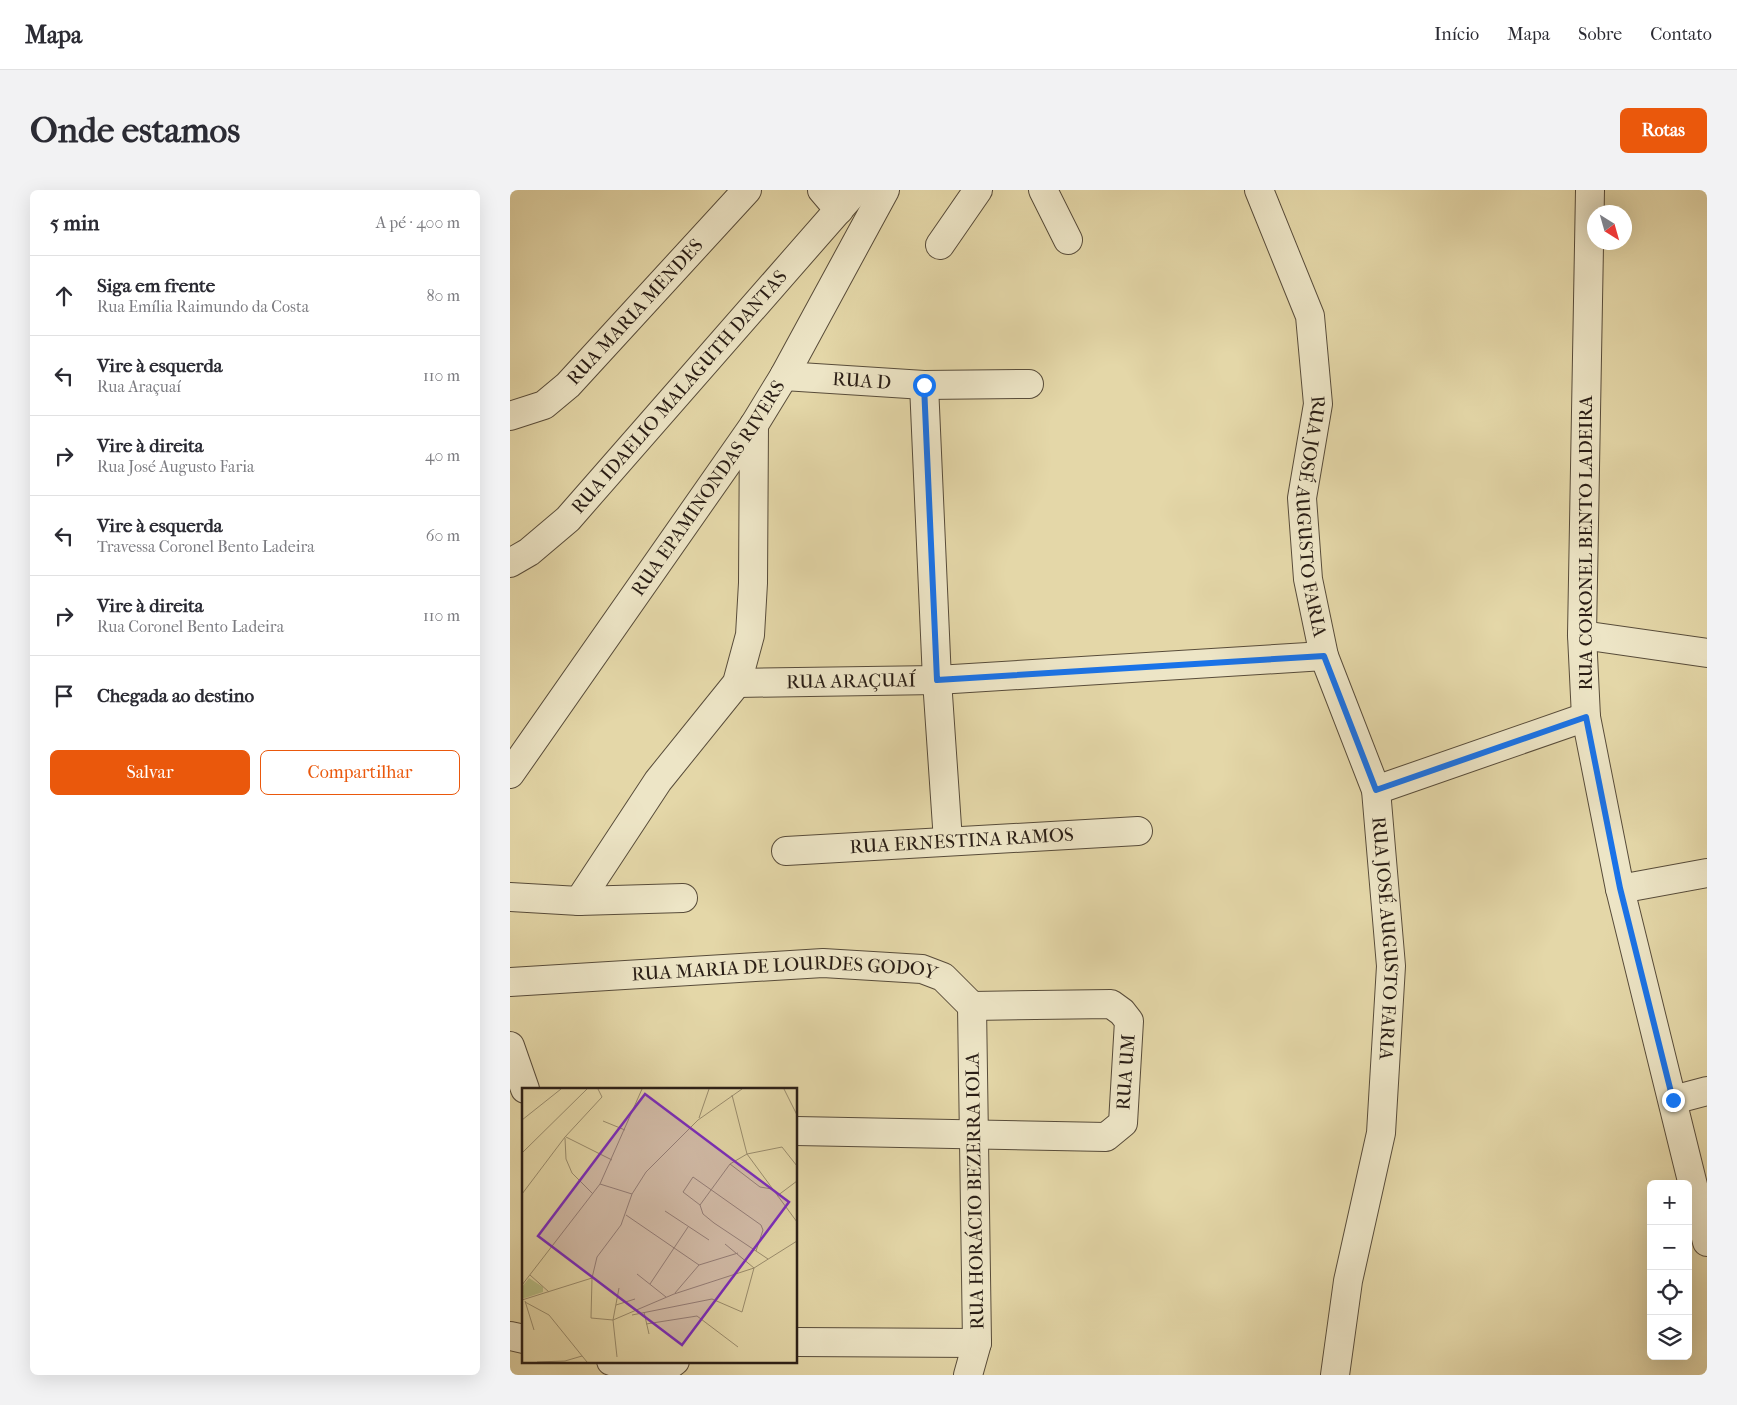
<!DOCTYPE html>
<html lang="pt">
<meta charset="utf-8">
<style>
body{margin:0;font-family:"IM FELL French Canon",serif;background:#f2f2f3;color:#2b2b33}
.controls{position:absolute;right:15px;bottom:15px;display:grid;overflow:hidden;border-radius:8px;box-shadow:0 5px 20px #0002}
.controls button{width:45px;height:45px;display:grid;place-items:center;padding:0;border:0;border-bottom:1px solid #e1e1e2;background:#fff;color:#2b2b33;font:25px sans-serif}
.compass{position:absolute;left:1077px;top:15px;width:45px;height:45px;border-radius:50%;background:#fff;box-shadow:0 5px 20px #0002;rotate:143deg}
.stop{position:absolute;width:15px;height:15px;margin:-11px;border:4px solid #1a73e8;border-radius:50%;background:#fff}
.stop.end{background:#1a73e8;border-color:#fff;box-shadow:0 1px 5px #0008}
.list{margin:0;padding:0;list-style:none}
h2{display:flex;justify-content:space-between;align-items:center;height:65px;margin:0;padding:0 20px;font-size:21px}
h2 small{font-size:16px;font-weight:400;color:#7c7c81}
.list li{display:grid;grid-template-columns:32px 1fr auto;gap:15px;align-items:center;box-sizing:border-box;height:80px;padding:0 20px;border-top:1px solid #e1e1e2}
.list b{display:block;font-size:19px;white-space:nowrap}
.list p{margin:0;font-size:16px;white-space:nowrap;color:#7c7c81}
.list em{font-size:16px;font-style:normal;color:#7c7c81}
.actions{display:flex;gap:10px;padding:15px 20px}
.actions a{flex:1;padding:11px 0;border:1px solid #ea580c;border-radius:8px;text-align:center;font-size:18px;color:#ea580c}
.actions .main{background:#ea580c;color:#fff}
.icon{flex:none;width:28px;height:28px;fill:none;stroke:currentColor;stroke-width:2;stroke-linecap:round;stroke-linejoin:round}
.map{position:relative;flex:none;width:1197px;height:1185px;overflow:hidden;border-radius:8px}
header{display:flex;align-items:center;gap:30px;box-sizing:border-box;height:70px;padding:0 25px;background:#fff;border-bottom:1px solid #e1e1e2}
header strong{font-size:24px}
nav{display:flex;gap:28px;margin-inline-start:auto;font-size:18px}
.intro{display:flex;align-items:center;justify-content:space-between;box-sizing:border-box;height:120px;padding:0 30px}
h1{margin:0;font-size:35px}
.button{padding:12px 22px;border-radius:8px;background:#ea580c;color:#fff;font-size:18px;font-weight:700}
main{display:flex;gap:30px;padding:0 30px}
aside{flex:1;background:#fff;border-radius:8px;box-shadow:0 5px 20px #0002}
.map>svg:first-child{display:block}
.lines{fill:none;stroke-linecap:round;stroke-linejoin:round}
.minor-casing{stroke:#584c3a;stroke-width:30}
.minor{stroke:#ede5c6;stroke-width:28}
.route{stroke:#1a73e8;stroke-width:6}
.labels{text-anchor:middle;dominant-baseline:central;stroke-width:4.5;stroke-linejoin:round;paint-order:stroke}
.street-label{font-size:19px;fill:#2a1e16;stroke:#ede5c6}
.inset-road{fill:none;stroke:#9a8d6e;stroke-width:1}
.view{fill:#7b2cbf;fill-opacity:0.15;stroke:#7b2cbf;stroke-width:2.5}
.inset-edge{fill:none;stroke:#2a1e16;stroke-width:2.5}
</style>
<header>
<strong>Mapa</strong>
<nav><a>Início</a><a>Mapa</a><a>Sobre</a><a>Contato</a></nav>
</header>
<div class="intro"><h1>Onde estamos</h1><a class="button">Rotas</a></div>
<main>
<aside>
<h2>5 min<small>A pé · 400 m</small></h2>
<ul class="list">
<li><svg class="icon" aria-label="ahead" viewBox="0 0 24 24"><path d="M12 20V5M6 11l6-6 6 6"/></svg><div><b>Siga em frente</b><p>Rua Emília Raimundo da Costa</p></div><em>80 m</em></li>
<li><svg class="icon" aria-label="left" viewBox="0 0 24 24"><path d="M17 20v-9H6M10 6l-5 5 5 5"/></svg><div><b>Vire à esquerda</b><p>Rua Araçuaí</p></div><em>110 m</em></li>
<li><svg class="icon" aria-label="right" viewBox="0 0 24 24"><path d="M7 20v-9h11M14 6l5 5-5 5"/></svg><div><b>Vire à direita</b><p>Rua José Augusto Faria</p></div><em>40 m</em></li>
<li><svg class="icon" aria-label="left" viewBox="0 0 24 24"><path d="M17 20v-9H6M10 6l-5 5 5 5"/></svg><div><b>Vire à esquerda</b><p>Travessa Coronel Bento Ladeira</p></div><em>60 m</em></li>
<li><svg class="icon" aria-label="right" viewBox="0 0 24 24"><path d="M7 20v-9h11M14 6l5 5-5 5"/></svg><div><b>Vire à direita</b><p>Rua Coronel Bento Ladeira</p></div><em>110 m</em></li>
<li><svg class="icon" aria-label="arrive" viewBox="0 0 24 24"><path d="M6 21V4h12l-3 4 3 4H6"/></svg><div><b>Chegada ao destino</b></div></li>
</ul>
<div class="actions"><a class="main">Salvar</a><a>Compartilhar</a></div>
</aside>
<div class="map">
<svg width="1197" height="1185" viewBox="0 0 1197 1185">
<rect width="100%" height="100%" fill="#e4d7a8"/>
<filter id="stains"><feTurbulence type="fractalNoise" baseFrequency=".004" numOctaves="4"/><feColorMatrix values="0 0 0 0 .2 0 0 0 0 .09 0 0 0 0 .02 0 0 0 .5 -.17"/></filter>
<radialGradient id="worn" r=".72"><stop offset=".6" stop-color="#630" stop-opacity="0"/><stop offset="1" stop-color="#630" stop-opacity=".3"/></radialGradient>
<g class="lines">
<defs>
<g id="minor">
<path d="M312,0L329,20"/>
<path d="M533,0L558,50"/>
<path id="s1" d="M749,0L800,126L808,214L792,308L798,389L814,466L866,600L881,776L871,943L838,1091L825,1185"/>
<path d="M1080,0L1072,445L1076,527L1110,699L1197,1052"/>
<path d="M430,55L468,0"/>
<path id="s2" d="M274,186L414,195L519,194"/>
<path d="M414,195L427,490L438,651"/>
<path id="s3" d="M0,226L34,215L58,195L237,0"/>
<path id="s4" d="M0,373L19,362L58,329L346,0"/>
<path d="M1072,445L1197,463"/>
<path id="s5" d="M227,493L427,490L814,466"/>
<path id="s6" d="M0,584L244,235L274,186L375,0"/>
<path d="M866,600L1076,527"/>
<path id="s7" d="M276,661L628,641"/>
<path d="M1110,699L1197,683"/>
<path d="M0,707L69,711L173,708"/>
<path d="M69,711L148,591L227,493L240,445L243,393L244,235"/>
<path id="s8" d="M0,792L313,773L412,779L433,787L462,816L601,814L612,822L619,831L613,933L596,947L286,941"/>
<path d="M0,856L15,899"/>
<path d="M1163,910L1197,901"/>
<path d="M0,1146L14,1149"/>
<path d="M286,1152L467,1153"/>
<path d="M101,1171L145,1185"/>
<path d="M146,1185L165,1171"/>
<path d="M458,1185L467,1153L462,816"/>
</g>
</defs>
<use href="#minor" class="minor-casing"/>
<use href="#minor" class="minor"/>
</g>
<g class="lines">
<path class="route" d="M414,195L427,490L814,466L866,600L1076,527L1110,698L1163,910"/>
</g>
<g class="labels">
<g class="street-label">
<text stroke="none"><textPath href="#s3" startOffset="166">RUA MARIA MENDES</textPath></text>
<text stroke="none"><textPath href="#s2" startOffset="78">RUA D</textPath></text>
<text stroke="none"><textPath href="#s4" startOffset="242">RUA IDAELIO MALAGUTH DANTAS</textPath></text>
<text stroke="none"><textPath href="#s6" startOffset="348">RUA EPAMINONDAS RIVERS</textPath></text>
<text stroke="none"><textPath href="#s1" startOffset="338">RUA JOSÉ AUGUSTO FARIA</textPath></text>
<text transform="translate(1076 353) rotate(-90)">RUA CORONEL BENTO LADEIRA</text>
<text stroke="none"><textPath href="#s5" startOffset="114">RUA ARAÇUAÍ</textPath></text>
<text stroke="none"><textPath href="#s7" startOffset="176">RUA ERNESTINA RAMOS</textPath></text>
<text stroke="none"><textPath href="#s1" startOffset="772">RUA JOSÉ AUGUSTO FARIA</textPath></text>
<text stroke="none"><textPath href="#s8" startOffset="275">RUA MARIA DE LOURDES GODOY</textPath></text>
<text transform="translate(616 882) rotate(-86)">RUA UM</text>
<text transform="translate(465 1001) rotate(-91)">RUA HORÁCIO BEZERRA IOLA</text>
</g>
</g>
<g transform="translate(12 898)">
<rect width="275" height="275" fill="#e4d7a8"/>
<path d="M7,190L21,199V204L0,211V199Z" fill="#b7bd85"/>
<path class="inset-road" d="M262,1L275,27M210,7L225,66L275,134M177,30L187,1M0,32L39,1M81,33L103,42M44,49L90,72M43,50L44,71L50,85L71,106M0,65L65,1M208,76L238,99L250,101M78,96L110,106M0,106L43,49L80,9L76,1M255,108L275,93M178,117L208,76L225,66L260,59L275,78M143,123L187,152M104,127L177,177M234,163L241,142L239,137L171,89L161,104L178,117L181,126L192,135L246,171M115,186L144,209M8,187L27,204M70,190L69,230L91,232L152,206L232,180L275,153M128,196L166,139M0,197L78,96L120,1M153,205L177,177L216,165M0,212L70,190L75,169L99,137L110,106L124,84L176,32L220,1M3,213L12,242M3,214L27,227L65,274M94,217L113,211M122,224L127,246M110,227L190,211L220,224L232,180L203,156M124,236L175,228L216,259M95,269L91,232L97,200M15,274L43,273L60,268"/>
<path class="view" d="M123,6L267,114L160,257L16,148Z"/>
<rect width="275" height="275" class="inset-edge"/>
</g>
<rect width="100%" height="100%" filter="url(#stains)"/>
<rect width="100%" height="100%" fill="url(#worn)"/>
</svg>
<div class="controls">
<button>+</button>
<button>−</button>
<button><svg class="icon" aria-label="locate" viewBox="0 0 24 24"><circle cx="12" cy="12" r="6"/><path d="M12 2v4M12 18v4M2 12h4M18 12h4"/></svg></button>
<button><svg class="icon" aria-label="layers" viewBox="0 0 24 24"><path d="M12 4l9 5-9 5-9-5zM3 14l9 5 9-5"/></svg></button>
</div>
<svg class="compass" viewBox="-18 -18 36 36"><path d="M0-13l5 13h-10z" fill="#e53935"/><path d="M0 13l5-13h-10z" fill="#7c7c81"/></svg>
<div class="stop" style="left:414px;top:195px"></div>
<div class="stop end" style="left:1163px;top:910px"></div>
</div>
</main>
